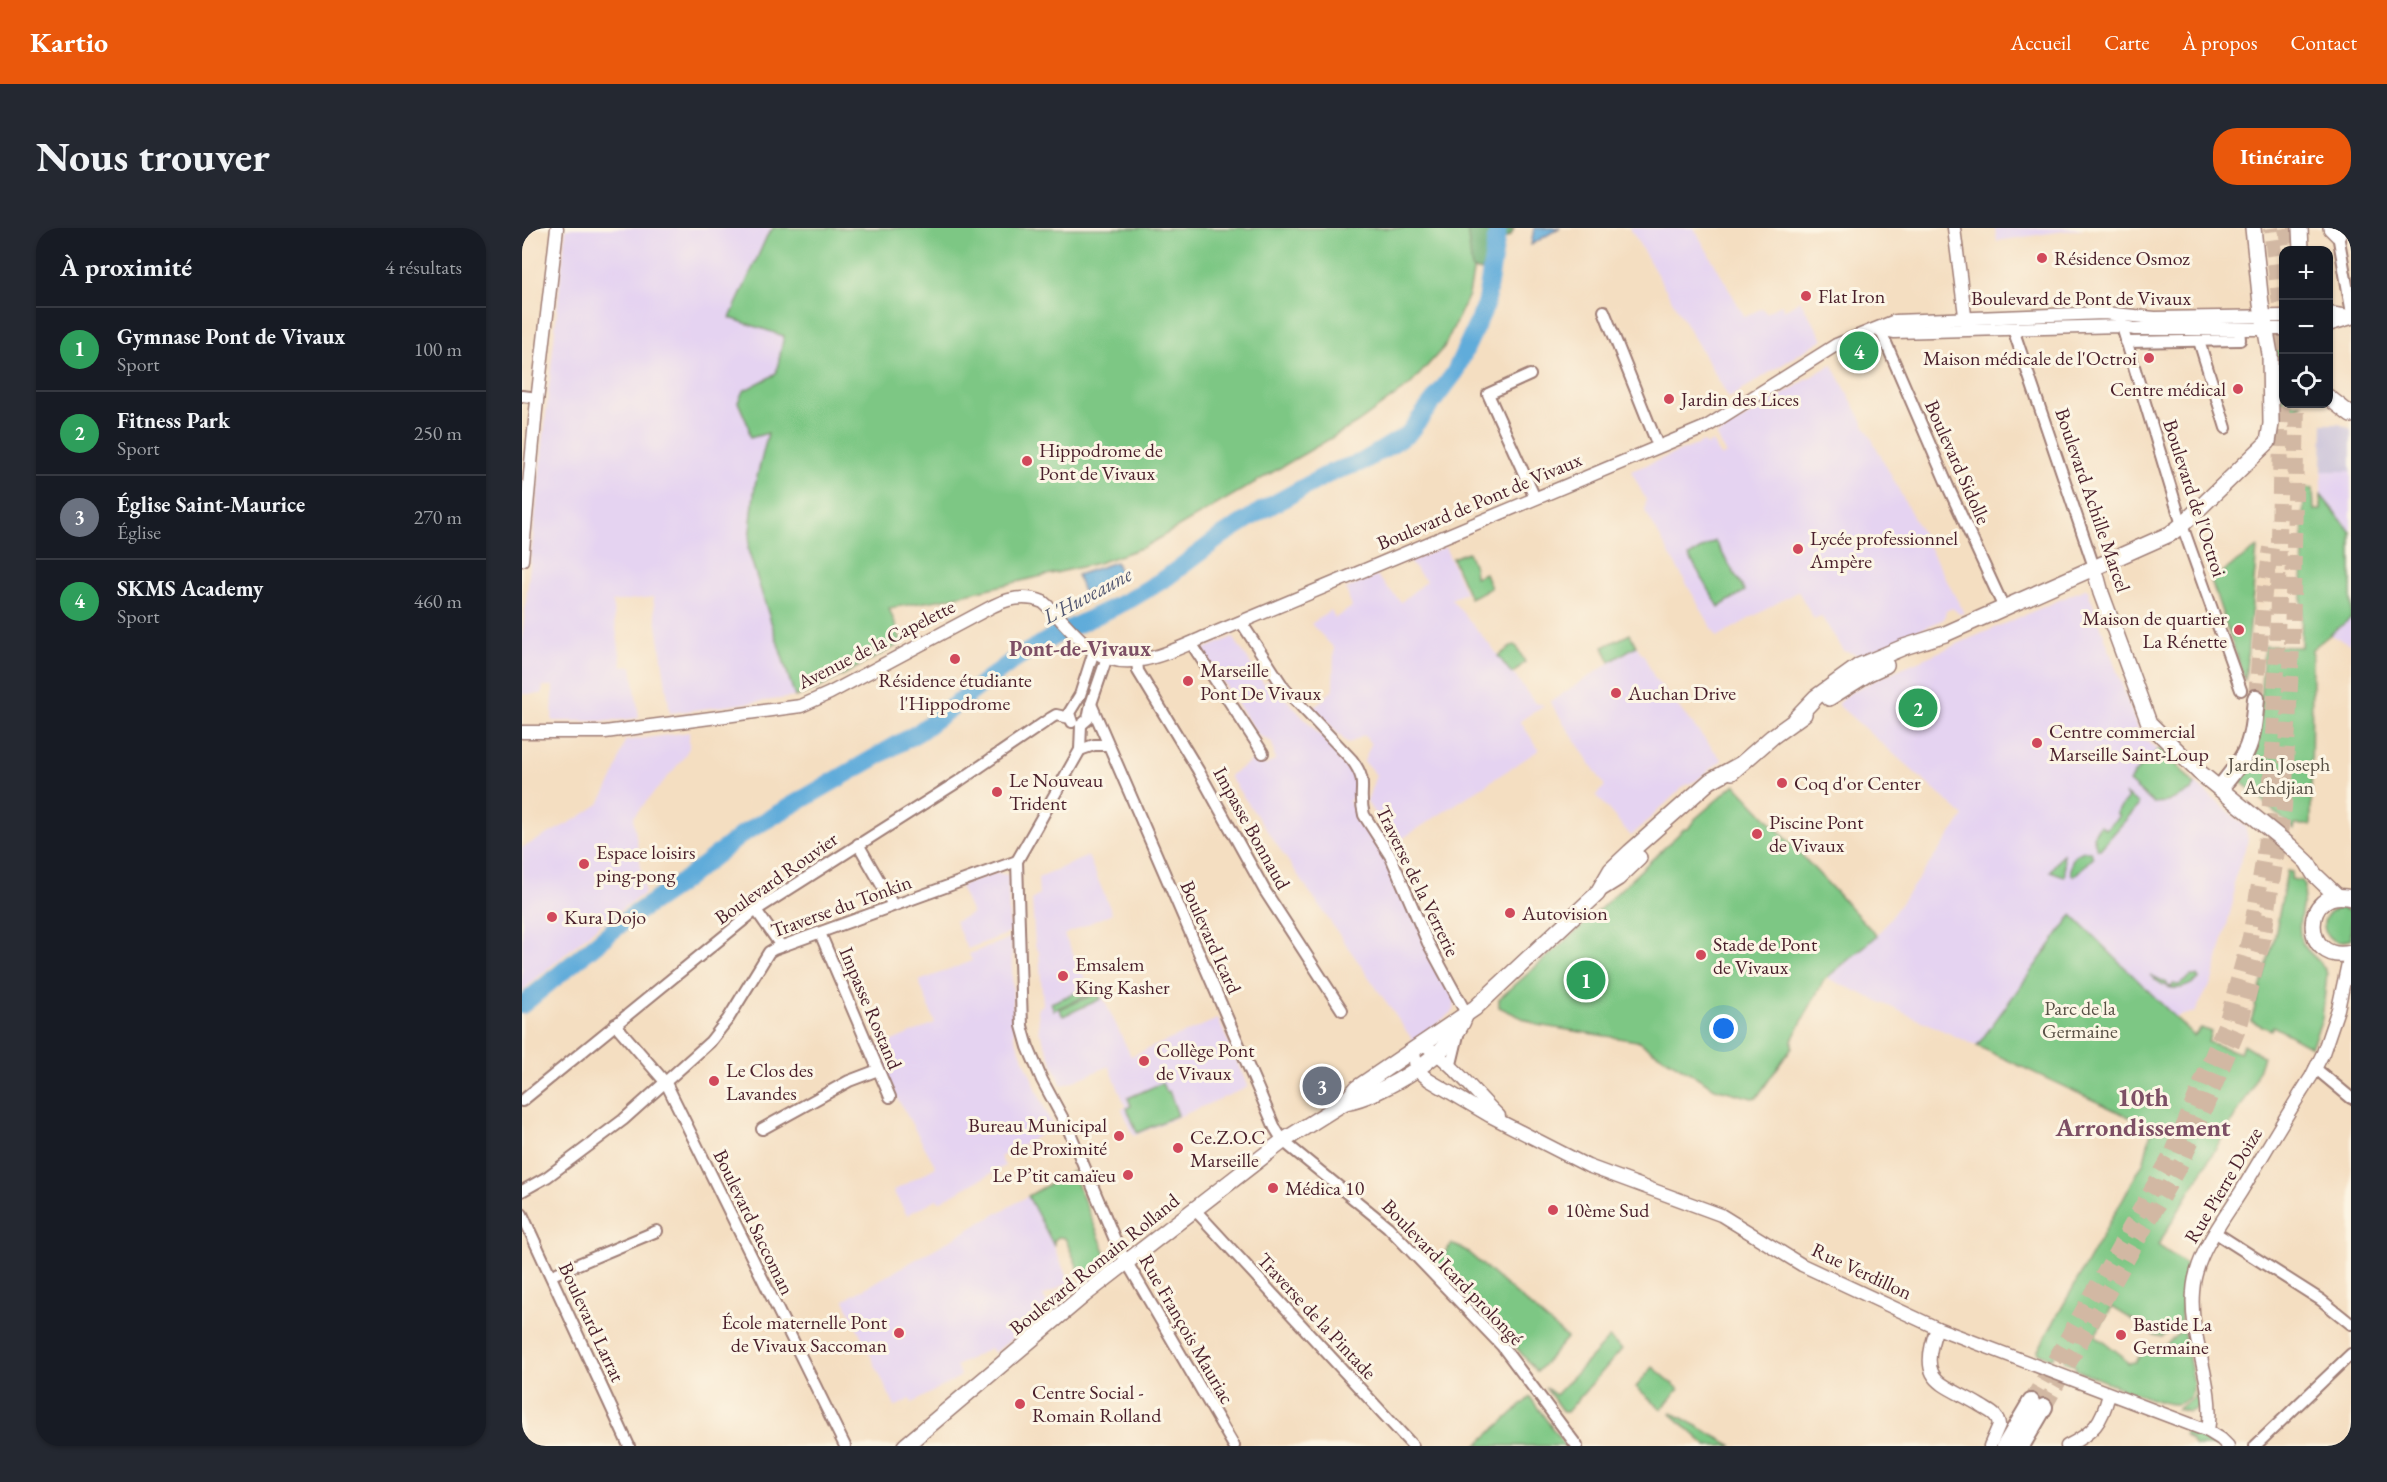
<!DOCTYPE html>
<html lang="fr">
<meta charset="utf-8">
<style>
body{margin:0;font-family:"EB Garamond",serif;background:#242831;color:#f1f3f6}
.controls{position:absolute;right:18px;top:18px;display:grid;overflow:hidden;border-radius:12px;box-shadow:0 2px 4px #0004}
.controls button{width:54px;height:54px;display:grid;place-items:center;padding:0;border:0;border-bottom:2px solid #363941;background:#171b24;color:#f1f3f6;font:30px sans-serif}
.you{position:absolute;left:1202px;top:801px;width:21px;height:21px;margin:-15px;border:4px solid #fff;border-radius:50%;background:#1a73e8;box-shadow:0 0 0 9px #1a73e833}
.badge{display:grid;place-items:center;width:39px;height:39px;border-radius:50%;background:#ea580c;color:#fff;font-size:20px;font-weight:700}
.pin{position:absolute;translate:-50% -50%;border:3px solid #fff;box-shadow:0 2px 6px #0006}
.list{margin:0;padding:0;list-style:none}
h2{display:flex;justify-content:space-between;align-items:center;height:78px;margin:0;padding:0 24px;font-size:26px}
h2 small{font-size:20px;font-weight:400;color:#9ea1a6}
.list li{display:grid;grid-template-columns:39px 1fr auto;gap:18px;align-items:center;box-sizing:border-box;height:84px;padding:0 24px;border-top:2px solid #363941}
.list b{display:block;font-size:22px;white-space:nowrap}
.list p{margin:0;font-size:20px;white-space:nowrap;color:#9ea1a6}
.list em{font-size:20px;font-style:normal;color:#9ea1a6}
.icon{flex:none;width:33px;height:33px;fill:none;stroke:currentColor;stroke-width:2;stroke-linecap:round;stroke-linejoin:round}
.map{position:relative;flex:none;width:1829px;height:1218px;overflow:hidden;border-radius:24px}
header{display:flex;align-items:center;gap:36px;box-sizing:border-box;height:84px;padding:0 30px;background:#ea580c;color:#fff}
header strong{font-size:28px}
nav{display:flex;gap:33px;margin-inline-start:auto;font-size:21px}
.intro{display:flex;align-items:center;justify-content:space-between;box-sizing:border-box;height:144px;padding:0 36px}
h1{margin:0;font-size:42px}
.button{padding:15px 27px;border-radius:24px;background:#ea580c;color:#fff;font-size:21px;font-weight:700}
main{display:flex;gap:36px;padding:0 36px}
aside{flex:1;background:#171b24;border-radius:24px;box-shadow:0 2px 4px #0004}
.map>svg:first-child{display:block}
.built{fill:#e5d3f1}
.industrial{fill:#c7c0d9}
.green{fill:#7dc784;stroke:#647358;stroke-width:1.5}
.forest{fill:#66ac72;stroke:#58664e;stroke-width:1.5}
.water{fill:#61acda;stroke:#566682;stroke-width:1.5}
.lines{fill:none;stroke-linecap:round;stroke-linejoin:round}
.river{stroke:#61acda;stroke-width:18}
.trunk-tunnel{stroke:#d2b8a3;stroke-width:16;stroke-dasharray:16 8;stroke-linecap:butt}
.minor-casing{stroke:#9f7e76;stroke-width:14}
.tertiary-casing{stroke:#9f7e76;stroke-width:15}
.secondary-casing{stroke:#9f7e76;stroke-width:18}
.trunk-casing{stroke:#9f7e76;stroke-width:20}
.minor{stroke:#fff;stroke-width:10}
.tertiary{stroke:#fff;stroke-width:12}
.secondary{stroke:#fff;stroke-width:15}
.trunk{stroke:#fff;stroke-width:16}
.poi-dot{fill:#d1495b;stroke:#fcf5e5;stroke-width:2}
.labels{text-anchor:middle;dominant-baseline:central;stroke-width:6;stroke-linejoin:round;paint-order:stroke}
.poi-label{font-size:20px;fill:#4a1f2b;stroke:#fcf5e5;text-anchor:start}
.street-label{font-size:20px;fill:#4a1f2b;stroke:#fcf5e5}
.park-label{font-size:20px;fill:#595146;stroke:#fcf5e5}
.water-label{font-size:21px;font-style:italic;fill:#535771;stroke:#fcf5e5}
.quarter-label{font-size:22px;font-weight:bold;fill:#7d4f65;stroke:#fcf5e5}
.district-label{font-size:26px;font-weight:bold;fill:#7d4f65;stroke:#fcf5e5}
</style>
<header>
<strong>Kartio</strong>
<nav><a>Accueil</a><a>Carte</a><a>À propos</a><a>Contact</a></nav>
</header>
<div class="intro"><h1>Nous trouver</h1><a class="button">Itinéraire</a></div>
<main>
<aside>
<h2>À proximité<small>4 résultats</small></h2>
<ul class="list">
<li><span class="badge" style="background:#2e9e5b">1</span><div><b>Gymnase Pont de Vivaux</b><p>Sport</p></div><em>100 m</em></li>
<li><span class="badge" style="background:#2e9e5b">2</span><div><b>Fitness Park</b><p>Sport</p></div><em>250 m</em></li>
<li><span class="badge" style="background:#6b7280">3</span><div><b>Église Saint-Maurice</b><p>Église</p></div><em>270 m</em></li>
<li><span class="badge" style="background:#2e9e5b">4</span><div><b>SKMS Academy</b><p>Sport</p></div><em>460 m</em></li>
</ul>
</aside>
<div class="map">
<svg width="1829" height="1218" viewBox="0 0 1829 1218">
<rect width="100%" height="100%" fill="#fcf5e5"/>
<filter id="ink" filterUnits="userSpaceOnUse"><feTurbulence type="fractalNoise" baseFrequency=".0167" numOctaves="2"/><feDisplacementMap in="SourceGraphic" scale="12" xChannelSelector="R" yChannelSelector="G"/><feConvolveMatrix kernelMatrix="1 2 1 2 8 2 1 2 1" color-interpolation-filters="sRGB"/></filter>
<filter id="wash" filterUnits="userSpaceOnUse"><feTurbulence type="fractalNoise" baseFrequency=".008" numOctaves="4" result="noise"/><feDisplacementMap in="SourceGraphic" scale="24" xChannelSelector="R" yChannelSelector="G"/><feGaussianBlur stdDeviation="1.35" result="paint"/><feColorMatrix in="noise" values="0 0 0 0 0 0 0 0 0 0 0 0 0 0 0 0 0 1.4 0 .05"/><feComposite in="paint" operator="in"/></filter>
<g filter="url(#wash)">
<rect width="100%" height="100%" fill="#f4dec1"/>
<g class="built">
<path d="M44,0H251L245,8L208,90L262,108L254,146L221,163L217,179L226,197L228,209L247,205L233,257L226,322L273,469L148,485L131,369L90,374L100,439L110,438L117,490L88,493H30L31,458H21L20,466H0V412Z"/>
<path d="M1108,0H1172L1223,89L1240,80L1244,85L1259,76L1263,82L1278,72L1301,111L1207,170Z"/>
<path d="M1473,0H1563L1475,13Z"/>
<path d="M1310,136L1442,385L1438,386L1430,380L1424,383L1422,391L1340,428L1322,423L1299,388L1292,391L1276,363L1195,409L1123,283L1124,272L1109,243L1182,214L1184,218L1190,214L1199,229L1204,226L1194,208Z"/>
<path d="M1800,243H1829V304L1799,267Z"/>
<path d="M923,319L943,365L929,371L988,441L1013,475L1022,477L998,493L1017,522L872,616L845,574L854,547L842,533L849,516L842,507L826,516L792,480L811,462L812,420L789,396L809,382L813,390L830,379L824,361L855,348L879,374L904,353L887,334Z"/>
<path d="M1565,360L1618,507L1723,598L1726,612L1712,652L1711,674L1690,753L1673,784L1653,789L1550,687L1455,818L1305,750L1355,708L1442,588L1315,476L1329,464L1359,449Z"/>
<path d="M1829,390V416L1808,407Z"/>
<path d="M711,409L742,456L746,452L838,550L831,569L827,573L876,649L933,772L932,782L892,814L707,548L736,529L743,538L753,532L750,514L736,507L680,422Z"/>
<path d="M1114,418L1122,428L1133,451L1200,532L1175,552L1162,558L1109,608L1074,567L1083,558L1028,474Z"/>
<path d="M167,504V520L160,532L111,589L123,665L82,693L0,763V620L58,589L77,576L91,551L103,513Z"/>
<path d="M566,628L590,685L542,707L567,758L574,755L609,828L696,791L726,859L612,908L600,881L604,879L587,838L540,858L517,802L516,780L521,777L517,724L513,717L510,672L517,667L516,650Z"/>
<path d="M474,645L486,647L487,694L490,704L445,721L433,693L450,686L438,658Z"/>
<path d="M489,710L492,808L531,900L478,929L483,938L417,974L415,971L385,987L371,963L414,939L373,866L353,820L413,795L397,753L450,733L447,726Z"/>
<path d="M506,968L525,1002L547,1054L521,1068L528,1081L472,1125L468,1120L434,1138L439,1148L390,1175L388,1171L373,1179L322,1072Z"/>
</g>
<path class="industrial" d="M1801,196H1817L1829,201V243H1800Z"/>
<g class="green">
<path d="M251,0H956L957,9L947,67L922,119L888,157L835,195L622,319L576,335L422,371L367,380L380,415L297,460L273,469L226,322L233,257L246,205L228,210L226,197L216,174L221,163L254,146L262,108L208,90L245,8Z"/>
<path d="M1750,120H1761L1762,176H1780L1772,183L1767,179L1753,191Z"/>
<path d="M1782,260L1791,261L1792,282H1799V267L1829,304V390L1790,421L1789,597H1773L1772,601L1716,551L1731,530L1735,520L1742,418L1779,419Z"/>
<path d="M1193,313L1223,363L1197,379L1167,328Z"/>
<path d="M1735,320L1723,453L1689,352Z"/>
<path d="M946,324L952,339L953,349L963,345L969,360L948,370L930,330Z"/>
<path d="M1108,406L1114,418L1088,434L1081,419Z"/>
<path d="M992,417L995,419L1003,434L990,446L976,428Z"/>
<path d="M1637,521L1641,522L1673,557L1670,563L1645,574L1631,575L1607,554L1612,546Z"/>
<path d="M1213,556L1355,708L1302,752L1270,812V819L1235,869L1230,870L1193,860L1115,813L1015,797L977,779V771L1058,700L1162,601H1166L1173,591Z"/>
<path d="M1603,566L1616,575V578L1578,621H1575L1571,608L1578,597L1584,601L1597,588L1594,585L1606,570Z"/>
<path d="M1562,623H1568L1571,629L1552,648L1549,645C1548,632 1551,627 1562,623Z"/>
<path d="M1541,626L1543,647L1542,648L1528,643Z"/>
<path d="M1765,643L1770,644L1769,651L1780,653L1783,658C1783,677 1772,697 1781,716C1788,728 1801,733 1805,746L1800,791L1789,819L1751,798L1749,802L1729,793L1753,708Z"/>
<path d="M1819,680L1829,684V710C1803,726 1789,684 1819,680Z"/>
<path d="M1550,687L1672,808L1679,800L1689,804L1686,814L1718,825L1721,816L1741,828L1730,860L1636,1017L1666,1038L1661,1059L1659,1092L1648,1104L1640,1109L1632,1107L1618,1096L1590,1079L1573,1107L1598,1126L1606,1135L1613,1134L1623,1122L1644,1117L1661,1101L1672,1155L1668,1169C1664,1172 1660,1175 1655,1176C1637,1178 1573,1149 1553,1141L1554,1138L1542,1133L1543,1129L1534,1125L1530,1131L1515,1124L1622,933L1629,904L1618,894L1455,818Z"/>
<path d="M1628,747L1645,755V758L1650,759L1651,756L1657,757L1669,748H1675L1677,751C1658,765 1645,763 1628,747Z"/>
<path d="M570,758L573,764L532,782L529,775Z"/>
<path d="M576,765L579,771L541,788L537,781Z"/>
<path d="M640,855L644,864L647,863L656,887L615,905L605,880L609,878L606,870Z"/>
<path d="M550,943L585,1028L581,1040L567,1050L559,1047L543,1010L536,1009L532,1013V1018L506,968Z"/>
<path d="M930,1016L943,1022L1045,1110L1015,1144L988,1112L912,1037Z"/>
<path d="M1087,1110L1100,1121L1045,1184H1041L1023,1159L1034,1167Z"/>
<path d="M1131,1139L1157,1161L1139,1181L1114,1159Z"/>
<path d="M1675,1161L1678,1174L1674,1181L1667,1184L1655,1181L1671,1170Z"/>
<path d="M1008,1169L1043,1218H954Z"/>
<path d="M1149,1184L1211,1218H1185L1148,1185Z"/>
<path d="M1664,1202L1691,1215L1694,1218H1673L1667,1210L1662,1207Z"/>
</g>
<path class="forest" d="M945,0H992L989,7L967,20L960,43L950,41Z"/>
<g class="water">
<path d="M1012,0H1037L1009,17Z"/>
<path d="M594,334L600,351L561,364L555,347Z"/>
</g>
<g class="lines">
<path class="river" d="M0,777L101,694L156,657L222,605L397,504L493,431L536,406L607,372L644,350L698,309L739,283L810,244L840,234L886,206L932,146L963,79L976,0"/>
</g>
</g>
<g filter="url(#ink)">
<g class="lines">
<g class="trunk-tunnel">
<path d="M1764,0L1767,22"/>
<path d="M1734,470L1742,365L1749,320"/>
<path d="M1509,1174L1651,924L1705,792L1728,709L1741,634L1748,576L1755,417L1761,103L1749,0"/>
<path d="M1522,1179L1662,930L1718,797L1741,712L1762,580L1770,418L1775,176"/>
</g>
<defs>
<g id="minor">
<path d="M1815,1L1829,80"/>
<path d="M1082,83L1136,218"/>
<path d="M1598,92L1660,297L1719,462"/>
<path d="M1358,101L1428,263L1482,380"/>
<path d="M1491,101L1572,339"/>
<path d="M1677,113L1704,200"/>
<path d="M1604,114L1718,112L1717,100"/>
<path d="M1008,147L966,166L1013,270"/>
<path d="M0,168L16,170"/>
<path d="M719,394L762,460L830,532C848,556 835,561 842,587L869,629L906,715L944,785"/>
<path d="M669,415L741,525"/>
<path d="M615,433L616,443L676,542L743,663L820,782"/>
<path d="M569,476L753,900L761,913L866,999L980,1118L1055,1218"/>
<path d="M550,494L547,485L558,467L572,423"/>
<path d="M559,497L558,522L495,633L500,798L506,819L520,852L546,900L596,1019L712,1218"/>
<path d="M559,497L566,491L569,476L585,429"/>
<path d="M558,522L572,517H585"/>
<path d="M336,616L371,677"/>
<path d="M234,682L259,718"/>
<path d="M298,705L368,869"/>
<path d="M93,796L144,855L323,1218"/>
<path d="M929,836L936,807"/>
<path d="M1793,840L1829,870"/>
<path d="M0,873L234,682L437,553L529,490L534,487L548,490"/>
<path d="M240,901L327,853L356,842"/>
<path d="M0,963L25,949L101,892L188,814L206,791L247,724L252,721L495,633"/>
<path d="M673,982L891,1218"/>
<path d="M0,986L107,1218"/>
<path d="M1694,1005L1799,1072L1829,1096"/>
<path d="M30,1047L135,1003"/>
<path d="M1733,1218L1829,1126"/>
</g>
<g id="tertiary">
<path d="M1432,0L1444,95"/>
<path d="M1806,85L1828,88"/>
<path d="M1806,97L1829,90"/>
<path d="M1358,101L1372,104L1599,98L1612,101H1762"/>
<path d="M0,332L14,182L35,0"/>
<path d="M0,504H83L279,478L308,465L471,378C487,370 504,367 521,374C539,389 553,410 572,423C606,447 650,423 683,409L1184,199L1314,117L1373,93L1582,85L1633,90L1762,88"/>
<path d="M901,816C931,835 952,864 977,888"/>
<path d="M892,823L894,841L907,852L968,888L1066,938L1199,987L1280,1037L1415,1100L1686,1203L1699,1211L1706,1218"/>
<path d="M1415,1100C1394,1156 1420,1154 1459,1178C1468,1184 1476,1186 1477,1197L1468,1218"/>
<path d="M1686,1203C1694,1155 1667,1112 1671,1064C1673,1026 1701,993 1720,962C1743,924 1765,886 1789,849L1801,825L1816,781L1828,726"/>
<path d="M1545,1218C1571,1205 1580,1195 1587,1166"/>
</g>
<g id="secondary">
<path d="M1778,0L1779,22"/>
<path d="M1809,0L1816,7"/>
<path d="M1806,169L1829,187"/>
<path d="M1572,339L1579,365L1627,495L1677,544L1768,618L1785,634L1792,646L1815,668"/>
<path d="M1307,470L1347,445L1364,437"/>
<path d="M1273,491L1294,469L1337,438L1382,419L1423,406L1648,306L1660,297L1746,214L1749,196L1748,126L1739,76L1731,0"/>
<path d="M1210,544L1250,509L1282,486"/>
<path d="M1080,660L1096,650L1117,630"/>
<path d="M1829,670C1779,657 1778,737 1829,725"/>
<path d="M823,874C861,867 930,826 943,788"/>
<path d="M383,1218L562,1067L761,913L823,874L835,860L953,780L1075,666L1089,642L1108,624L1188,553L1217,537"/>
</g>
<g id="trunk">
<path d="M1698,560C1728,524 1730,517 1734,470"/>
<path d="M1483,1218L1509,1174"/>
<path d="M1499,1218L1522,1179"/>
</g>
</defs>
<use href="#minor" class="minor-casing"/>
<use href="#tertiary" class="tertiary-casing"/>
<use href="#secondary" class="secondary-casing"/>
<use href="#trunk" class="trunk-casing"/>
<use href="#minor" class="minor"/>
<use href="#tertiary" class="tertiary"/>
<use href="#secondary" class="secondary"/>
<use href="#trunk" class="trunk"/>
</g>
</g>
<g class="poi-dot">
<circle cx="1520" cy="30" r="6"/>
<circle cx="1284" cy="68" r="6"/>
<circle cx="1627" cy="130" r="6"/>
<circle cx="1716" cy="161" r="6"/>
<circle cx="1147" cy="171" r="6"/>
<circle cx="505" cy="233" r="6"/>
<circle cx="1276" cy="321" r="6"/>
<circle cx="1717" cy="402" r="6"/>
<circle cx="433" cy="431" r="6"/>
<circle cx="666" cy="453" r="6"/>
<circle cx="1094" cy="465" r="6"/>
<circle cx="1515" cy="515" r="6"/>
<circle cx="1260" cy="555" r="6"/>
<circle cx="475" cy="564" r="6"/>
<circle cx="1235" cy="606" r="6"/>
<circle cx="62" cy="636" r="6"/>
<circle cx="988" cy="685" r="6"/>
<circle cx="30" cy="689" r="6"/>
<circle cx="1179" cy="727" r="6"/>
<circle cx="541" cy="748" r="6"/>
<circle cx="622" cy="833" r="6"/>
<circle cx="192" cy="853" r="6"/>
<circle cx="597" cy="908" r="6"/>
<circle cx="656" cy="920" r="6"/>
<circle cx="606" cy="947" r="6"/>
<circle cx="751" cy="960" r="6"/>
<circle cx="1031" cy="982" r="6"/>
<circle cx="377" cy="1105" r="6"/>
<circle cx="1599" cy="1107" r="6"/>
<circle cx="498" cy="1176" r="6"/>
</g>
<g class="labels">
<g class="poi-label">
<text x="1532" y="30">Résidence Osmoz</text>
<text x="1296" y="68">Flat Iron</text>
<text x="1615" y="130" text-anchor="end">Maison médicale de l'Octroi</text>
<text x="1704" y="161" text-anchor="end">Centre médical</text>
<text x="1159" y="171">Jardin des Lices</text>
<text x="517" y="222">Hippodrome de<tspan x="517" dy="23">Pont de Vivaux</tspan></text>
<text x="1288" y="310">Lycée professionnel<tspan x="1288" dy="23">Ampère</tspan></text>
<text x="1705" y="390" text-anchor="end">Maison de quartier<tspan x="1705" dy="23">La Rénette</tspan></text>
<text x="678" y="442">Marseille<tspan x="678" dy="23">Pont De Vivaux</tspan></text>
<text x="433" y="452" text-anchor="middle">Résidence étudiante<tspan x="433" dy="23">l'Hippodrome</tspan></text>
<text x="1106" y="465">Auchan Drive</text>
<text x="1527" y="503">Centre commercial<tspan x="1527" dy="23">Marseille Saint-Loup</tspan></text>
<text x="487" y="552">Le Nouveau<tspan x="487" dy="23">Trident</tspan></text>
<text x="1272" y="555">Coq d'or Center</text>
<text x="1247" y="594">Piscine Pont<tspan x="1247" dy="23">de Vivaux</tspan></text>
<text x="74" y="624">Espace loisirs<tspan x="74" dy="23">ping-pong</tspan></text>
<text x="1000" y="685">Autovision</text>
<text x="42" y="689">Kura Dojo</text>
<text x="1191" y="716">Stade de Pont<tspan x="1191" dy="23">de Vivaux</tspan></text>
<text x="553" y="736">Emsalem<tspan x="553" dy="23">King Kasher</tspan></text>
<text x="634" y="822">Collège Pont<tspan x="634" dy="23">de Vivaux</tspan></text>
<text x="204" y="842">Le Clos des<tspan x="204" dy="23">Lavandes</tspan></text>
<text x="585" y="897" text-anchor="end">Bureau Municipal<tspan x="585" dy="23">de Proximité</tspan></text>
<text x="668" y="909">Ce.Z.O.C<tspan x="668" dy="23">Marseille</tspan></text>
<text x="594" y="947" text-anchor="end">Le P’tit camaïeu</text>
<text x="763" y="960">Médica 10</text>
<text x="1043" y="982">10ème Sud</text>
<text x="365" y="1094" text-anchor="end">École maternelle Pont<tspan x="365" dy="23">de Vivaux Saccoman</tspan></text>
<text x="1611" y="1096">Bastide La<tspan x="1611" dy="23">Germaine</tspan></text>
<text x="510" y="1164">Centre Social -<tspan x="510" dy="23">Romain Rolland</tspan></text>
</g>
<g class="street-label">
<text x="1559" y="70">Boulevard de Pont de Vivaux</text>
<text transform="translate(1436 234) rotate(66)">Boulevard Sidolle</text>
<text transform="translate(1673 270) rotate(72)">Boulevard de l'Octroi</text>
<text transform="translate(1571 272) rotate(71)">Boulevard Achille Marcel</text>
<text transform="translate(957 273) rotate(-23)">Boulevard de Pont de Vivaux</text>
<text transform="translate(354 416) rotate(-27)">Avenue de la Capelette</text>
<text transform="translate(730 600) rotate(61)">Impasse Bonnaud</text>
<text transform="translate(254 650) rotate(-35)">Boulevard Rouvier</text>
<text transform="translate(896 653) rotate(64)">Traverse de la Verrerie</text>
<text transform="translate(319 678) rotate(-20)">Traverse du Tonkin</text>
<text transform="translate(689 709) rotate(66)">Boulevard Icard</text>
<text transform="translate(349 780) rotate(67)">Impasse Rostand</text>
<text transform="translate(1701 957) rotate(-59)">Rue Pierre Doize</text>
<text transform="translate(232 994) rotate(64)">Boulevard Saccoman</text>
<text transform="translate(572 1036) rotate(-39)">Boulevard Romain Rolland</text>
<text transform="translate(1340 1043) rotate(25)">Rue Verdillon</text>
<text transform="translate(931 1044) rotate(46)">Boulevard Icard prolongé</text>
<text transform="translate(795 1088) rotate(47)">Traverse de la Pintade</text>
<text transform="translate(70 1094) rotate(65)">Boulevard Larrat</text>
<text transform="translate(665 1101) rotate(60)">Rue François Mauriac</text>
</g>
<g class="park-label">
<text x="1757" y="536">Jardin Joseph<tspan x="1757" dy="23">Achdjian</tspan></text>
<text x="1558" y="780">Parc de la<tspan x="1558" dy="23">Germaine</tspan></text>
</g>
<g class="water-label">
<text transform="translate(565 367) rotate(-28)">L'Huveaune</text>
</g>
<g class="quarter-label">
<text x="558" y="420">Pont-de-Vivaux</text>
</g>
<g class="district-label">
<text x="1621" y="869">10th<tspan x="1621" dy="30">Arrondissement</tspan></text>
</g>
</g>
</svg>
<div class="controls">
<button>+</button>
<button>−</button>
<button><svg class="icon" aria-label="locate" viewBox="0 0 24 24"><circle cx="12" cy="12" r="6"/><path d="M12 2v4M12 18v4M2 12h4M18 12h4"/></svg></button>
</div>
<div class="you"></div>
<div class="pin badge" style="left:1064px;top:752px;background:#2e9e5b">1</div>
<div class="pin badge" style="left:1396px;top:480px;background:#2e9e5b">2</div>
<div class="pin badge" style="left:800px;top:858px;background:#6b7280">3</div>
<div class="pin badge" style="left:1337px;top:123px;background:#2e9e5b">4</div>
</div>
</main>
